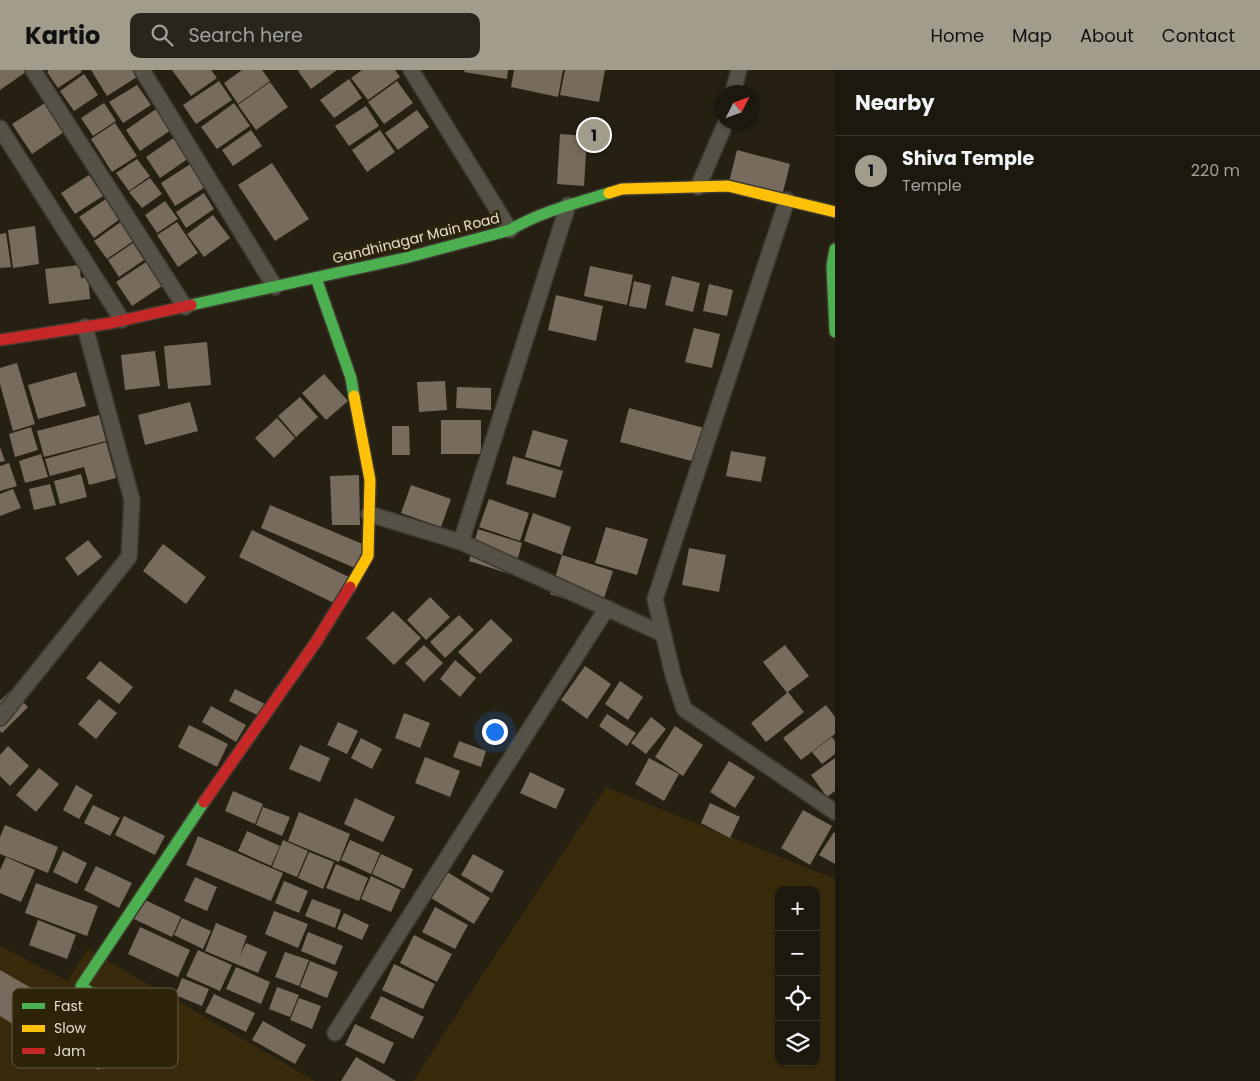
<!DOCTYPE html>
<meta charset="utf-8">
<style>
body{margin:0;font-family:Poppins,sans-serif;background:#29251c;color:#f1f3f6}
.controls{position:absolute;right:15px;bottom:15px;display:grid;overflow:hidden;border-radius:10px;box-shadow:0 1px 4px #0004}
.controls button{width:45px;height:45px;display:grid;place-items:center;padding:0;border:0;border-bottom:1px solid #3a372e;background:#1c180e;color:#f1f3f6;font:25px sans-serif}
.compass{position:absolute;left:715px;top:15px;width:45px;height:45px;border-radius:50%;background:#1c180e;box-shadow:0 1px 4px #0004;rotate:48deg}
.you{position:absolute;left:494px;top:661px;width:18px;height:18px;margin:-12px;border:4px solid #fff;border-radius:50%;background:#1a73e8;box-shadow:0 0 0 8px #1a73e833}
.badge{display:grid;place-items:center;width:32px;height:32px;border-radius:50%;background:#a29c8d;color:#111;font-size:16px;font-weight:700}
.pin{position:absolute;translate:-50% -50%;border:2px solid #fff;box-shadow:0 1px 5px #0006}
.list{margin:0;padding:0;list-style:none}
h2{display:flex;justify-content:space-between;align-items:center;height:65px;margin:0;padding:0 20px;font-size:21px}
h2 small{font-size:16px;font-weight:400;color:#a0a09e}
.list li{display:grid;grid-template-columns:32px 1fr auto;gap:15px;align-items:center;box-sizing:border-box;height:70px;padding:0 20px;border-top:1px solid #3a372e}
.list b{display:block;font-size:19px;white-space:nowrap}
.list p{margin:0;font-size:16px;white-space:nowrap;color:#a0a09e}
.list em{font-size:16px;font-style:normal;color:#a0a09e}
.icon{flex:none;width:28px;height:28px;fill:none;stroke:currentColor;stroke-width:2;stroke-linecap:round;stroke-linejoin:round}
.map{position:relative;flex:none;width:835px;height:1011px;overflow:hidden}
header{display:flex;align-items:center;gap:30px;box-sizing:border-box;height:70px;padding:0 25px;background:#a29c8d;color:#111}
header strong{font-size:24px}
nav{display:flex;gap:28px;margin-inline-start:auto;font-size:18px}
.search{width:350px;height:45px;background:#29251c;display:flex;align-items:center;gap:12px;box-sizing:border-box;padding:0 18px;border-radius:10px;color:#a0a09e;font-size:19px}
main{display:flex}
aside{flex:1;background:#1c180e}
.map>svg:first-child{display:block}
.built{fill:#372b0b;fill-rule:evenodd}
.building{fill:#766b5d}
.lines{fill:none;stroke-linecap:round;stroke-linejoin:round}
.street-casing{stroke:#3e392f;stroke-width:18}
.fast-casing{stroke:#3e392f;stroke-width:14}
.slow-casing{stroke:#3e392f;stroke-width:14}
.jam-casing{stroke:#3e392f;stroke-width:14}
.street{stroke:#565147;stroke-width:15}
.fast{stroke:#4caf50;stroke-width:11}
.slow{stroke:#ffc107;stroke-width:11}
.jam{stroke:#c62828;stroke-width:11}
.labels{text-anchor:middle;dominant-baseline:central;stroke-width:5;stroke-linejoin:round;paint-order:stroke}
.street-label{font-size:14px;fill:#e5decf;stroke:#2e240a}
.key{fill:#2e240a;stroke:#655c45;stroke-width:1}
.key-label{font-size:14px;fill:#e5decf}
</style>
<header>
<strong>Kartio</strong>
<div class="search"><svg class="icon" aria-label="search" viewBox="0 0 24 24"><circle cx="10" cy="10" r="6"/><path d="M15 15l6 6"/></svg>Search here</div>
<nav><a>Home</a><a>Map</a><a>About</a><a>Contact</a></nav>
</header>
<main>
<div class="map">
<svg width="835" height="1011" viewBox="0 0 835 1011">
<rect width="100%" height="100%" fill="#262012"/>
<g class="built">
<path d="M606,717L835,809V1011H413ZM779,820H816V992H779Z"/>
<path d="M0,876L67,911L88,879L315,1011H0Z"/>
</g>
<g class="building">
<path d="M0,0H25L26,2L0,20Z"/>
<path d="M49,0H81L82,2L58,18L47,2Z"/>
<path d="M91,0H133L137,7L107,26Z"/>
<path d="M172,0H211L217,8L191,26Z"/>
<path d="M242,0H262L270,11L238,34L224,13Z"/>
<path d="M300,0H337L311,19L298,1Z"/>
<path d="M362,0H395L400,7L368,30L351,8Z"/>
<path d="M465,0H508L507,9L464,2Z"/>
<path d="M514,0H563L558,27L511,17Z"/>
<path d="M565,0H605L599,32L560,25Z"/>
<path d="M84,4L98,25L74,41L60,21Z"/>
<path d="M349,9L362,28L334,48L320,30Z"/>
<path d="M219,11L232,30L196,54L183,35Z"/>
<path d="M397,11L413,33L384,54L368,32Z"/>
<path d="M270,12L288,37L256,60L238,35Z"/>
<path d="M137,15L151,35L123,53L109,32Z"/>
<path d="M45,33L64,62L32,84L12,54Z"/>
<path d="M104,33L116,51L93,66L81,48Z"/>
<path d="M234,33L250,56L217,79L201,57Z"/>
<path d="M366,36L379,56L349,76L335,56Z"/>
<path d="M156,39L171,60L140,81L126,60Z"/>
<path d="M417,40L429,57L398,80L385,63Z"/>
<path d="M115,53L137,86L112,102L91,69Z"/>
<path d="M251,60L262,76L233,96L222,80Z"/>
<path d="M380,60L395,82L367,102L352,80Z"/>
<path d="M560,64L587,66L584,116L557,114Z"/>
<path d="M175,67L189,88L160,108L146,87Z"/>
<path d="M737,80L790,94L782,126L729,112Z"/>
<path d="M137,89L150,106L129,121L116,103Z"/>
<path d="M192,93L207,116L175,136L161,113Z"/>
<path d="M272,93L309,149L275,171L238,115Z"/>
<path d="M89,105L103,126L75,144L61,123Z"/>
<path d="M150,108L162,124L142,138L129,122Z"/>
<path d="M204,123L214,139L186,158L176,142Z"/>
<path d="M106,129L120,149L94,168L79,147Z"/>
<path d="M165,131L178,149L157,163L145,145Z"/>
<path d="M213,145L230,168L204,187L187,164Z"/>
<path d="M122,151L135,170L107,189L94,171Z"/>
<path d="M177,152L198,183L178,197L157,165Z"/>
<path d="M35,156L39,194L13,198L8,160Z"/>
<path d="M6,163L11,197L0,198V164Z"/>
<path d="M133,173L144,190L119,207L108,190Z"/>
<path d="M146,192L162,216L132,236L116,212Z"/>
<path d="M79,195L81,208L88,207L90,229L49,234L45,199Z"/>
<path d="M590,196L633,205L627,235L584,226Z"/>
<path d="M672,206L700,213L693,242L665,235Z"/>
<path d="M634,211L651,215L646,239L629,236Z"/>
<path d="M709,214L733,220L727,246L703,241Z"/>
<path d="M556,225L603,236L596,271L548,260Z"/>
<path d="M694,258L720,264L712,298L685,292Z"/>
<path d="M207,272L211,315L168,319L164,276Z"/>
<path d="M155,281L160,316L125,320L121,285Z"/>
<path d="M17,293L35,354L13,361L0,314V298Z"/>
<path d="M76,302L86,336L38,349L28,315Z"/>
<path d="M324,304L348,331L326,350L302,323Z"/>
<path d="M445,311L447,340L419,342L417,312Z"/>
<path d="M457,317L491,318V340L456,338Z"/>
<path d="M300,327L318,347L296,367L278,346Z"/>
<path d="M190,332L198,361L145,375L138,345Z"/>
<path d="M629,338L708,359L699,393L620,372Z"/>
<path d="M99,345L106,371L44,387L37,361Z"/>
<path d="M277,348L295,368L274,388L255,368Z"/>
<rect x="441" y="350" width="40" height="34"/>
<path d="M392,356H409L410,385H392Z"/>
<path d="M31,357L38,380L15,387L9,364Z"/>
<path d="M533,360L568,370L560,397L525,387Z"/>
<path d="M106,372L116,408L89,415L84,397L50,406L45,389Z"/>
<path d="M0,377L5,391L0,392Z"/>
<path d="M731,381L766,387L761,412L726,406Z"/>
<path d="M41,384L48,407L25,413L19,391Z"/>
<path d="M513,386L563,401L555,428L506,414Z"/>
<path d="M9,393L17,416L0,421V396Z"/>
<path d="M81,404L87,427L60,434L54,411Z"/>
<path d="M359,405L360,455H332L330,406Z"/>
<path d="M50,414L56,435L34,440L29,419Z"/>
<path d="M411,415L451,429L441,457L401,443Z"/>
<path d="M13,419L21,438L0,446V424Z"/>
<path d="M489,429L529,443L520,471L479,457Z"/>
<path d="M270,435L372,478L362,501L261,458Z"/>
<path d="M533,443L571,457L562,485L524,471Z"/>
<path d="M606,457L648,469L637,505L595,493Z"/>
<path d="M478,459L522,473L513,505L469,491Z"/>
<path d="M252,460L355,510L342,537L239,487Z"/>
<path d="M88,470L102,487L78,506L65,488Z"/>
<path d="M163,474L206,507L186,534L143,501Z"/>
<path d="M689,478L726,485L719,522L682,515Z"/>
<path d="M562,485L613,501L600,540L550,524Z"/>
<path d="M430,527L450,547L426,570L407,550Z"/>
<path d="M393,541L421,568L394,595L366,568Z"/>
<path d="M459,545L474,560L445,588L430,572Z"/>
<path d="M491,549L513,570L480,604L458,582Z"/>
<path d="M424,575L443,593L424,612L405,593Z"/>
<path d="M785,575L809,606L788,622L804,642L766,672L751,653L787,623L763,592Z"/>
<path d="M455,590L476,608L460,627L440,609Z"/>
<path d="M100,591L133,617L119,634L86,608Z"/>
<path d="M585,596L611,614L587,649L561,630Z"/>
<path d="M620,611L643,627L628,650L605,634Z"/>
<path d="M235,619L271,637L265,649L229,631Z"/>
<path d="M11,620L28,637L2,663L0,661V631Z"/>
<path d="M99,629L117,643L96,669L78,654Z"/>
<path d="M826,635L835,647V664L801,690L783,668Z"/>
<path d="M211,636L246,655L236,672L202,652Z"/>
<path d="M404,643L430,653L420,678L395,668Z"/>
<path d="M607,644L636,663L627,676L599,656Z"/>
<path d="M651,647L666,659L646,684L631,673Z"/>
<path d="M338,652L358,661L347,684L327,675Z"/>
<path d="M189,655L228,674L217,697L178,677Z"/>
<path d="M675,656L703,675L683,706L655,687Z"/>
<path d="M832,667L835,671V684L822,694L812,682Z"/>
<path d="M361,668L382,679L372,699L351,688Z"/>
<path d="M459,671L486,681L481,697L453,687Z"/>
<path d="M300,675L330,688L320,712L289,699Z"/>
<path d="M8,676L29,696L10,716L0,706V685Z"/>
<path d="M425,687L460,701L450,727L415,713Z"/>
<path d="M649,688L679,704L664,731L635,714Z"/>
<path d="M835,688V721L827,727L811,705Z"/>
<path d="M729,691L755,707L735,738L710,722Z"/>
<path d="M39,698L59,714L36,742L16,725Z"/>
<path d="M530,702L565,719L556,739L520,723Z"/>
<path d="M76,715L93,725L79,749L63,740Z"/>
<path d="M233,721L263,734L255,754L225,741Z"/>
<path d="M355,728L395,747L383,772L344,754Z"/>
<path d="M710,733L740,747L730,768L701,753Z"/>
<path d="M93,735L120,748L110,766L84,753Z"/>
<path d="M263,737L290,747L282,766L256,755Z"/>
<path d="M803,740L832,756L810,795L781,778Z"/>
<path d="M299,742L350,764L339,792L288,771Z"/>
<path d="M124,746L165,766L155,785L115,765Z"/>
<path d="M5,755L58,777L48,803L0,784V767Z"/>
<path d="M247,761L280,776L271,796L238,781Z"/>
<path d="M834,762L835,763V794L819,785Z"/>
<path d="M198,766L283,803L271,831L186,795Z"/>
<path d="M283,770L308,781L297,807L272,797Z"/>
<path d="M350,770L380,783L371,804L341,790Z"/>
<path d="M63,781L87,793L77,814L53,802Z"/>
<path d="M309,782L334,792L323,819L298,808Z"/>
<path d="M381,784L413,799L404,819L372,804Z"/>
<path d="M473,784L504,801L492,823L461,805Z"/>
<path d="M6,787L35,800L21,832L0,823V800Z"/>
<path d="M336,794L368,808L359,831L326,818Z"/>
<path d="M96,796L132,813L119,838L84,820Z"/>
<path d="M447,802L490,828L474,854L431,828Z"/>
<path d="M371,806L401,820L391,842L361,829Z"/>
<path d="M195,807L217,817L207,841L184,831Z"/>
<path d="M284,811L308,821L299,843L275,833Z"/>
<path d="M36,813L98,836L87,866L25,843Z"/>
<path d="M143,829L181,847L172,867L134,849Z"/>
<path d="M312,829L341,840L335,858L305,846Z"/>
<path d="M435,837L468,855L455,879L422,862Z"/>
<path d="M274,841L308,854L298,878L265,864Z"/>
<path d="M344,843L369,855L362,870L337,859Z"/>
<path d="M182,848L211,861L203,879L174,865Z"/>
<path d="M38,850L76,865L67,889L29,875Z"/>
<path d="M216,853L247,866L240,885L246,873L267,882L258,903L205,881Z"/>
<path d="M140,857L190,880L178,907L128,884Z"/>
<path d="M308,862L343,876L335,895L301,881Z"/>
<path d="M414,865L452,884L437,912L400,893Z"/>
<path d="M198,880L232,895L220,921L186,906Z"/>
<path d="M285,882L309,890L299,916L275,907Z"/>
<path d="M310,891L338,902L327,928L300,917Z"/>
<path d="M394,894L435,914L423,939L382,920Z"/>
<path d="M236,897L270,912L261,934L226,919Z"/>
<path d="M0,900L45,926L24,961L0,946Z"/>
<path d="M182,908L209,919L202,936L175,925Z"/>
<path d="M277,917L299,925L290,947L269,939Z"/>
<path d="M48,921L121,962L99,1000L27,960Z"/>
<path d="M214,924L255,943L246,962L205,942Z"/>
<path d="M381,926L424,947L413,969L370,948Z"/>
<path d="M299,928L321,936L312,959L290,950Z"/>
<path d="M263,951L306,975L295,994L252,970Z"/>
<path d="M355,954L394,973L384,994L345,975Z"/>
<path d="M356,987L396,1011H341Z"/>
</g>
<g class="lines">
<defs>
<g id="street">
<path d="M33,0L185,237"/>
<path d="M142,0L275,217"/>
<path d="M411,0L510,160"/>
<path d="M733,22L739,0"/>
<path d="M0,58L122,250"/>
<path d="M698,117L726,52"/>
<path d="M787,130L655,529L673,605L684,639L835,742"/>
<path d="M369,444L461,472L663,564"/>
<path d="M461,472L568,135"/>
<path d="M0,648L129,487L132,430L85,257"/>
<path d="M335,963L607,538"/>
</g>
<g id="fast">
<path d="M835,179L832,196L835,262"/>
<path d="M316,208L351,308L354,326"/>
<path d="M191,235L405,188L510,160C540,142 576,133 609,123"/>
<path d="M164,975L81,916L204,732"/>
</g>
<g id="slow">
<path d="M609,123L622,119L728,116L835,142"/>
<path d="M350,517L368,486L370,410L354,326"/>
</g>
<g id="jam">
<path d="M0,270L111,253L191,235"/>
<path d="M204,732L316,572L350,517"/>
</g>
</defs>
<use href="#street" class="street-casing"/>
<use href="#fast" class="fast-casing"/>
<use href="#slow" class="slow-casing"/>
<use href="#jam" class="jam-casing"/>
<use href="#street" class="street"/>
<use href="#fast" class="fast"/>
<use href="#slow" class="slow"/>
<use href="#jam" class="jam"/>
</g>
<g class="labels">
<g class="street-label">
<text transform="translate(416 168) rotate(-14)">Gandhinagar Main Road</text>
</g>
</g>
<rect x="12" y="918" width="166" height="80" rx="8" class="key"/>
<rect x="22" y="933" width="23" height="6" fill="#4caf50"/>
<rect x="22" y="955" width="23" height="7" fill="#ffc107"/>
<rect x="22" y="978" width="23" height="6" fill="#c62828"/>
<g class="key-label">
<text x="54" y="941">Fast</text>
<text x="54" y="963">Slow</text>
<text x="54" y="986">Jam</text>
</g>
</svg>
<div class="controls">
<button>+</button>
<button>−</button>
<button><svg class="icon" aria-label="locate" viewBox="0 0 24 24"><circle cx="12" cy="12" r="6"/><path d="M12 2v4M12 18v4M2 12h4M18 12h4"/></svg></button>
<button><svg class="icon" aria-label="layers" viewBox="0 0 24 24"><path d="M12 4l9 5-9 5-9-5zM3 14l9 5 9-5"/></svg></button>
</div>
<svg class="compass" viewBox="-18 -18 36 36"><path d="M0-13l5 13h-10z" fill="#e53935"/><path d="M0 13l5-13h-10z" fill="#a0a09e"/></svg>
<div class="you"></div>
<div class="pin badge" style="left:594px;top:65px">1</div>
</div>
<aside>
<h2>Nearby<small></small></h2>
<ul class="list">
<li><span class="badge">1</span><div><b>Shiva Temple</b><p>Temple</p></div><em>220 m</em></li>
</ul>
</aside>
</main>
